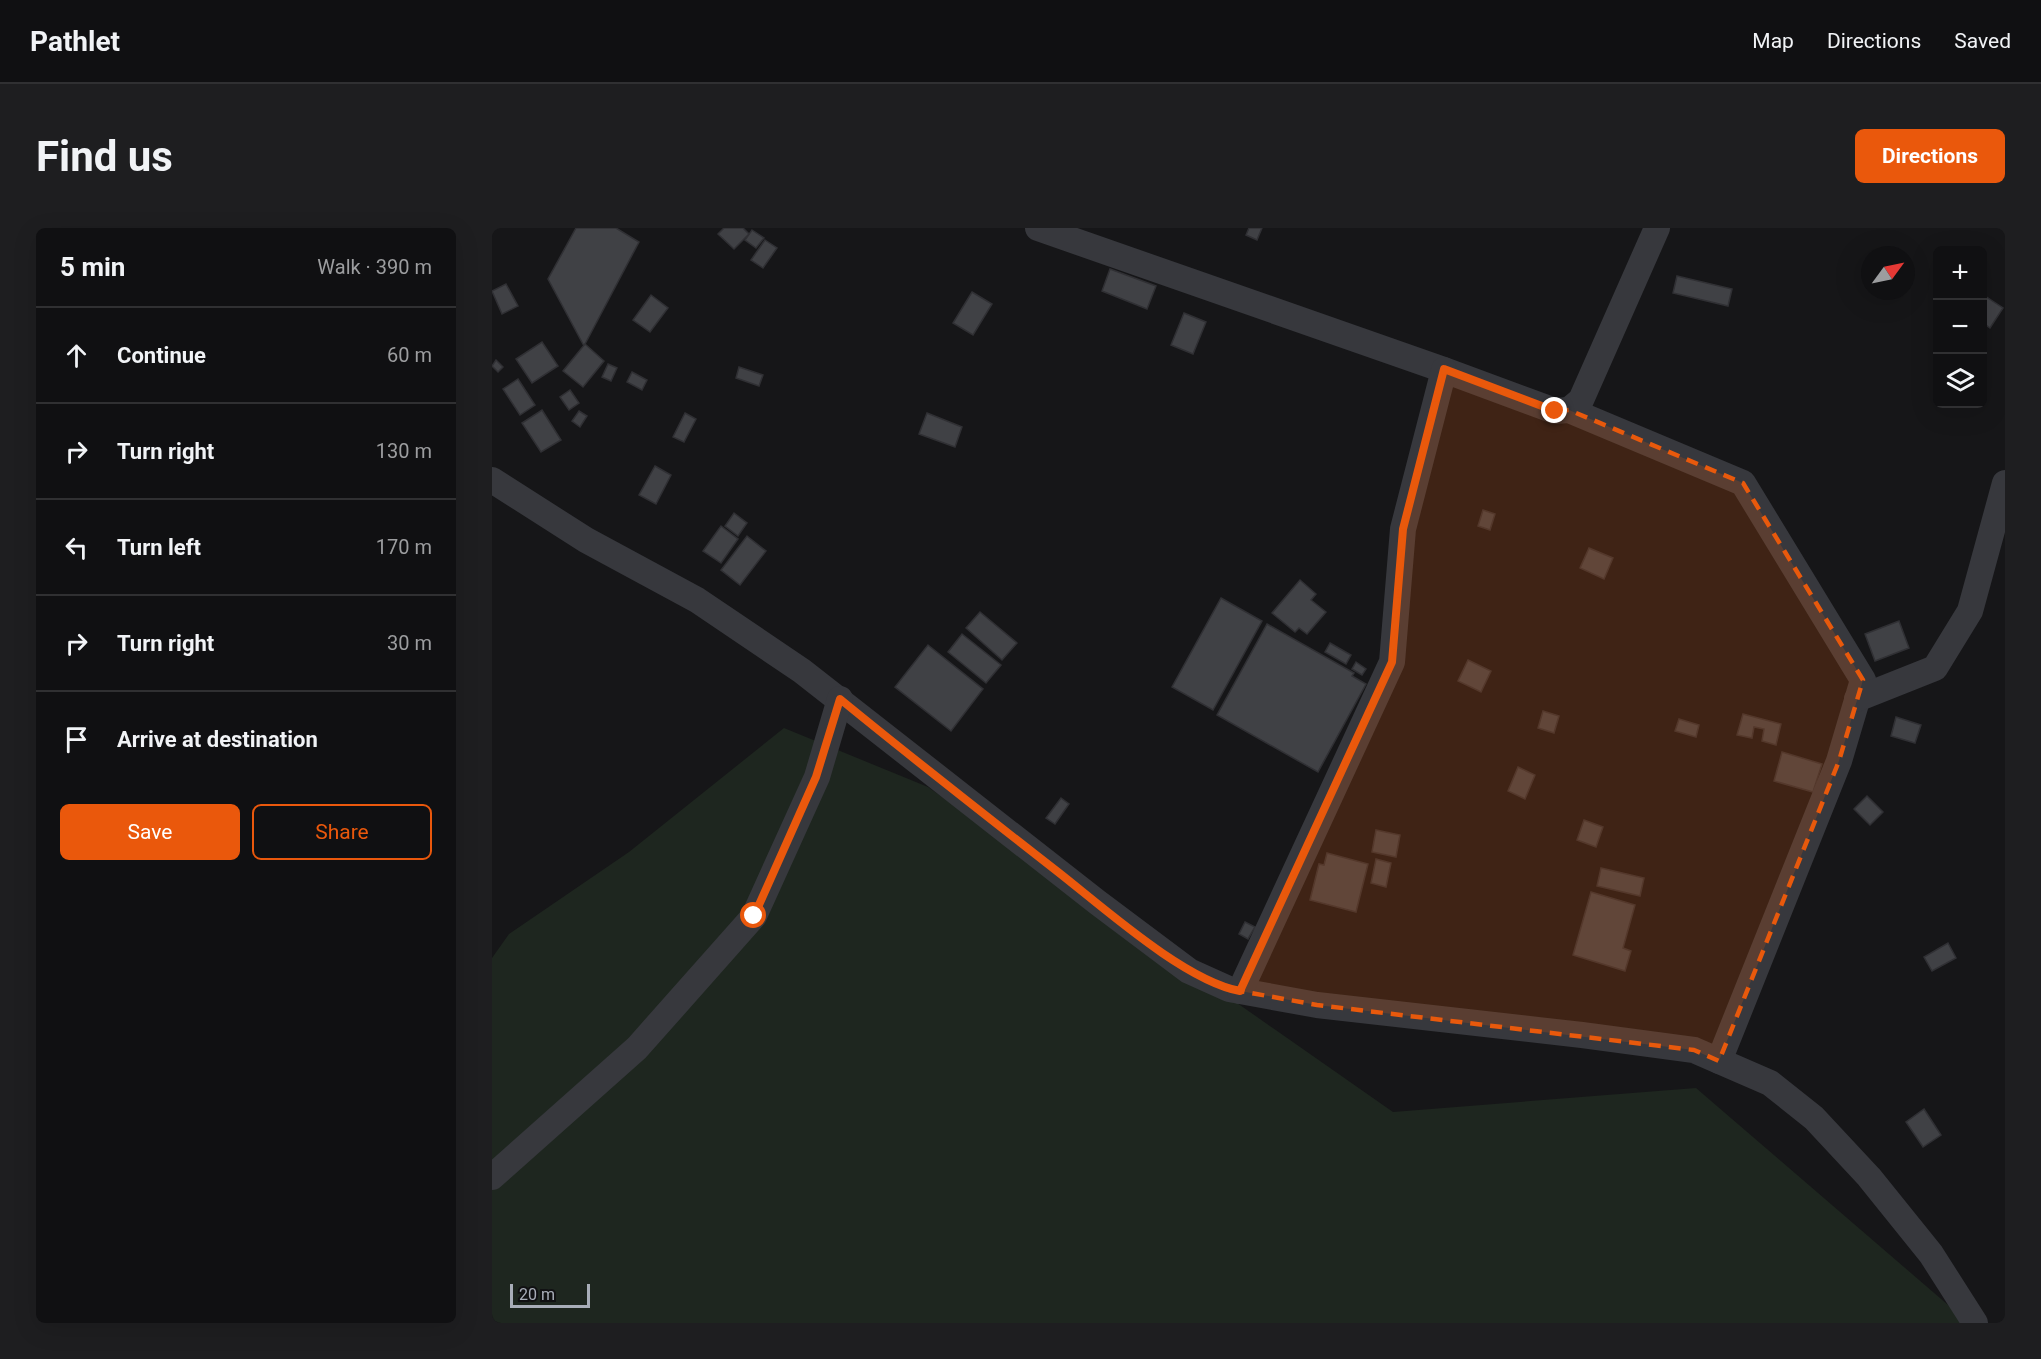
<!DOCTYPE html>
<meta charset="utf-8">
<style>
body{margin:0;font-family:Roboto,sans-serif;background:#1e1e20;color:#f1f3f6}
.controls{position:absolute;right:18px;top:18px;display:grid;overflow:hidden;border-radius:9px;box-shadow:0 6px 24px #0002}
.controls button{width:54px;height:54px;display:grid;place-items:center;padding:0;border:0;border-bottom:2px solid #303032;background:#101012;color:#f1f3f6;font:30px sans-serif}
.compass{position:absolute;left:1369px;top:18px;width:54px;height:54px;border-radius:50%;background:#101012;box-shadow:0 6px 24px #0002;rotate:57deg}
.scale{position:absolute;left:18px;bottom:15px;width:80px;box-sizing:border-box;padding-left:6px;border:3px solid #a8adb8;border-top:0;font-size:16px;line-height:21px;white-space:nowrap;color:#a8adb8;-webkit-text-stroke:4px #111113;paint-order:stroke}
.stop{position:absolute;width:18px;height:18px;margin:-14px;border:4px solid #ea580c;border-radius:50%;background:#fff}
.stop.end{background:#ea580c;border-color:#fff;box-shadow:0 2px 6px #0008}
.list{margin:0;padding:0;list-style:none}
h2{display:flex;justify-content:space-between;align-items:center;height:78px;margin:0;padding:0 24px;font-size:26px}
h2 small{font-size:20px;font-weight:400;color:#9c9d9f}
.list li{display:grid;grid-template-columns:39px 1fr auto;gap:18px;align-items:center;box-sizing:border-box;height:96px;padding:0 24px;border-top:2px solid #303032}
.list b{display:block;font-size:22px;white-space:nowrap}
.list em{font-size:20px;font-style:normal;color:#9c9d9f}
.actions{display:flex;gap:12px;padding:18px 24px}
.actions a{flex:1;padding:14px 0;border:2px solid #ea580c;border-radius:9px;text-align:center;font-size:21px;color:#ea580c}
.actions .main{background:#ea580c;color:#fff}
.icon{flex:none;width:33px;height:33px;fill:none;stroke:currentColor;stroke-width:2;stroke-linecap:round;stroke-linejoin:round}
.map{position:relative;flex:none;width:1513px;height:1095px;overflow:hidden;border-radius:9px}
header{display:flex;align-items:center;gap:36px;box-sizing:border-box;height:84px;padding:0 30px;background:#101012;border-bottom:2px solid #303032}
header strong{font-size:28px}
nav{display:flex;gap:33px;margin-inline-start:auto;font-size:21px}
.intro{display:flex;align-items:center;justify-content:space-between;box-sizing:border-box;height:144px;padding:0 36px}
h1{margin:0;font-size:42px}
.button{padding:15px 27px;border-radius:9px;background:#ea580c;color:#fff;font-size:21px;font-weight:700}
main{display:flex;gap:36px;padding:0 36px}
aside{flex:1;background:#101012;border-radius:9px;box-shadow:0 6px 24px #0002}
.map>svg:first-child{display:block}
.green{fill:#1e261f}
.building{fill:#404145;stroke:#303034;stroke-width:1.5}
.lines{fill:none;stroke-linecap:round;stroke-linejoin:round}
.street{stroke:#37383d;stroke-width:26}
.route{stroke:#ea580c;stroke-width:8}
.marked{fill:#e8590c;fill-opacity:0.2;stroke:#e8590c;stroke-width:4.5;stroke-dasharray:12 8;stroke-linejoin:round}
</style>
<header>
<strong>Pathlet</strong>
<nav><a>Map</a><a>Directions</a><a>Saved</a></nav>
</header>
<div class="intro"><h1>Find us</h1><a class="button">Directions</a></div>
<main>
<aside>
<h2>5 min<small>Walk · 390 m</small></h2>
<ul class="list">
<li><svg class="icon" aria-label="ahead" viewBox="0 0 24 24"><path d="M12 20V5M6 11l6-6 6 6"/></svg><div><b>Continue</b></div><em>60 m</em></li>
<li><svg class="icon" aria-label="right" viewBox="0 0 24 24"><path d="M7 20v-9h11M14 6l5 5-5 5"/></svg><div><b>Turn right</b></div><em>130 m</em></li>
<li><svg class="icon" aria-label="left" viewBox="0 0 24 24"><path d="M17 20v-9H6M10 6l-5 5 5 5"/></svg><div><b>Turn left</b></div><em>170 m</em></li>
<li><svg class="icon" aria-label="right" viewBox="0 0 24 24"><path d="M7 20v-9h11M14 6l5 5-5 5"/></svg><div><b>Turn right</b></div><em>30 m</em></li>
<li><svg class="icon" aria-label="arrive" viewBox="0 0 24 24"><path d="M6 21V4h12l-3 4 3 4H6"/></svg><div><b>Arrive at destination</b></div></li>
</ul>
<div class="actions"><a class="main">Save</a><a>Share</a></div>
</aside>
<div class="map">
<svg width="1513" height="1095" viewBox="0 0 1513 1095">
<rect width="100%" height="100%" fill="#161618"/>
<path class="green" d="M292,500L436,559L901,884L1204,860L1477,1095H0V730L17,706L137,624Z"/>
<g class="building">
<path d="M84,0H124L147,14L92,118L56,51Z"/>
<path d="M232,0H251L257,6L242,21L226,6Z"/>
<path d="M757,0H770L765,12L754,7Z"/>
<path d="M260,2L272,10L264,20L253,12Z"/>
<path d="M273,12L285,20L271,40L259,32Z"/>
<path d="M618,41L664,58L655,81L610,63Z"/>
<path d="M1185,48L1240,61L1236,78L1181,65Z"/>
<path d="M14,56L26,78L10,86L0,63Z"/>
<path d="M480,64L500,76L481,107L461,95Z"/>
<path d="M1490,66L1511,80L1498,100L1490,94Z"/>
<path d="M159,67L176,80L158,104L141,92Z"/>
<path d="M692,85L714,94L701,126L679,117Z"/>
<path d="M50,114L66,138L40,155L24,131Z"/>
<path d="M93,116L112,133L91,159L71,143Z"/>
<path d="M4,132L11,139L6,144L0,138Z"/>
<path d="M116,136L125,140L119,153L110,149Z"/>
<path d="M247,139L271,147L267,158L244,150Z"/>
<path d="M140,144L155,152L150,162L135,154Z"/>
<path d="M26,151L43,177L28,187L11,161Z"/>
<path d="M78,162L87,175L77,182L68,169Z"/>
<path d="M50,182L69,212L49,224L30,195Z"/>
<path d="M87,183L95,188L88,199L80,193Z"/>
<path d="M193,185L204,191L192,214L181,209Z"/>
<path d="M435,185L470,199L463,219L427,206Z"/>
<path d="M163,238L179,247L164,276L147,267Z"/>
<path d="M991,282L1003,286L998,302L986,298Z"/>
<path d="M242,285L255,295L246,308L233,298Z"/>
<path d="M229,298L246,311L229,335L211,323Z"/>
<path d="M255,308L274,323L248,357L229,342Z"/>
<path d="M1097,320L1121,330L1112,351L1088,340Z"/>
<path d="M808,352L824,366L819,372L834,384L815,406L807,400L803,404L780,385Z"/>
<path d="M729,370L770,393L721,482L680,459Z"/>
<path d="M488,384L525,415L510,432L474,400Z"/>
<path d="M1407,393L1417,420L1383,433L1373,406Z"/>
<path d="M775,396L862,445L860,448L874,456L826,544L725,487Z"/>
<path d="M470,406L509,437L494,455L456,424Z"/>
<path d="M838,415L859,427L854,436L833,424Z"/>
<path d="M436,417L491,461L459,503L403,459Z"/>
<path d="M976,432L999,443L989,464L966,453Z"/>
<path d="M864,434L874,441L870,447L860,441Z"/>
<path d="M1051,483L1067,488L1062,505L1046,500Z"/>
<path d="M1251,486L1289,496L1284,517L1270,513L1272,501L1262,499L1260,510L1245,507Z"/>
<path d="M1404,489L1429,497L1423,515L1399,508Z"/>
<path d="M1187,491L1207,497L1204,509L1183,503Z"/>
<path d="M1290,524L1330,536L1321,564L1282,553Z"/>
<path d="M1026,539L1043,547L1033,571L1016,563Z"/>
<path d="M1375,568L1391,584L1378,597L1362,581Z"/>
<path d="M569,570L577,576L563,596L554,590Z"/>
<path d="M1092,592L1111,599L1104,619L1085,612Z"/>
<path d="M884,602L908,607L904,629L880,624Z"/>
<path d="M835,625L876,636L864,684L818,672L827,636L832,637Z"/>
<path d="M884,631L899,635L894,659L879,655Z"/>
<path d="M1109,640L1152,650L1148,668L1105,658Z"/>
<path d="M1099,664L1143,677L1131,720L1139,723L1133,743L1081,727Z"/>
<path d="M753,694L763,699L756,711L747,706Z"/>
<path d="M1456,715L1464,730L1440,743L1432,729Z"/>
<path d="M1432,881L1449,907L1431,919L1414,894Z"/>
</g>
<g class="lines">
<g class="street">
<path d="M546,0L952,142L1063,183L1077,182L1251,255L1371,452L1347,533L1227,833"/>
<path d="M1077,182L1089,172L1165,0"/>
<path d="M0,252L94,312L205,372L310,443L605,674L697,743L737,761L825,777L1090,807L1202,822L1278,855L1322,890L1377,949L1439,1026L1483,1095"/>
<path d="M1365,471L1443,440L1478,383L1513,255"/>
<path d="M748,763L900,434L911,301L952,142"/>
<path d="M0,949L145,820L262,688L325,549L348,471"/>
</g>
</g>
<g class="lines">
<path class="route" d="M262,688L324,549L348,471C420,530 493,587 566,644C612,680 693,753 748,763L900,434L911,301L952,141L1063,183"/>
</g>
<path class="marked" d="M952,142L1063,183L1077,182L1251,255L1371,452L1347,533L1227,833L1202,822L825,777L748,763L900,434L911,301Z"/>
</svg>
<div class="controls">
<button>+</button>
<button>−</button>
<button><svg class="icon" aria-label="layers" viewBox="0 0 24 24"><path d="M12 4l9 5-9 5-9-5zM3 14l9 5 9-5"/></svg></button>
</div>
<svg class="compass" viewBox="-18 -18 36 36"><path d="M0-13l5 13h-10z" fill="#e53935"/><path d="M0 13l5-13h-10z" fill="#9c9d9f"/></svg>
<div class="scale">20 m</div>
<div class="stop" style="left:262px;top:688px"></div>
<div class="stop end" style="left:1063px;top:183px"></div>
</div>
</main>
